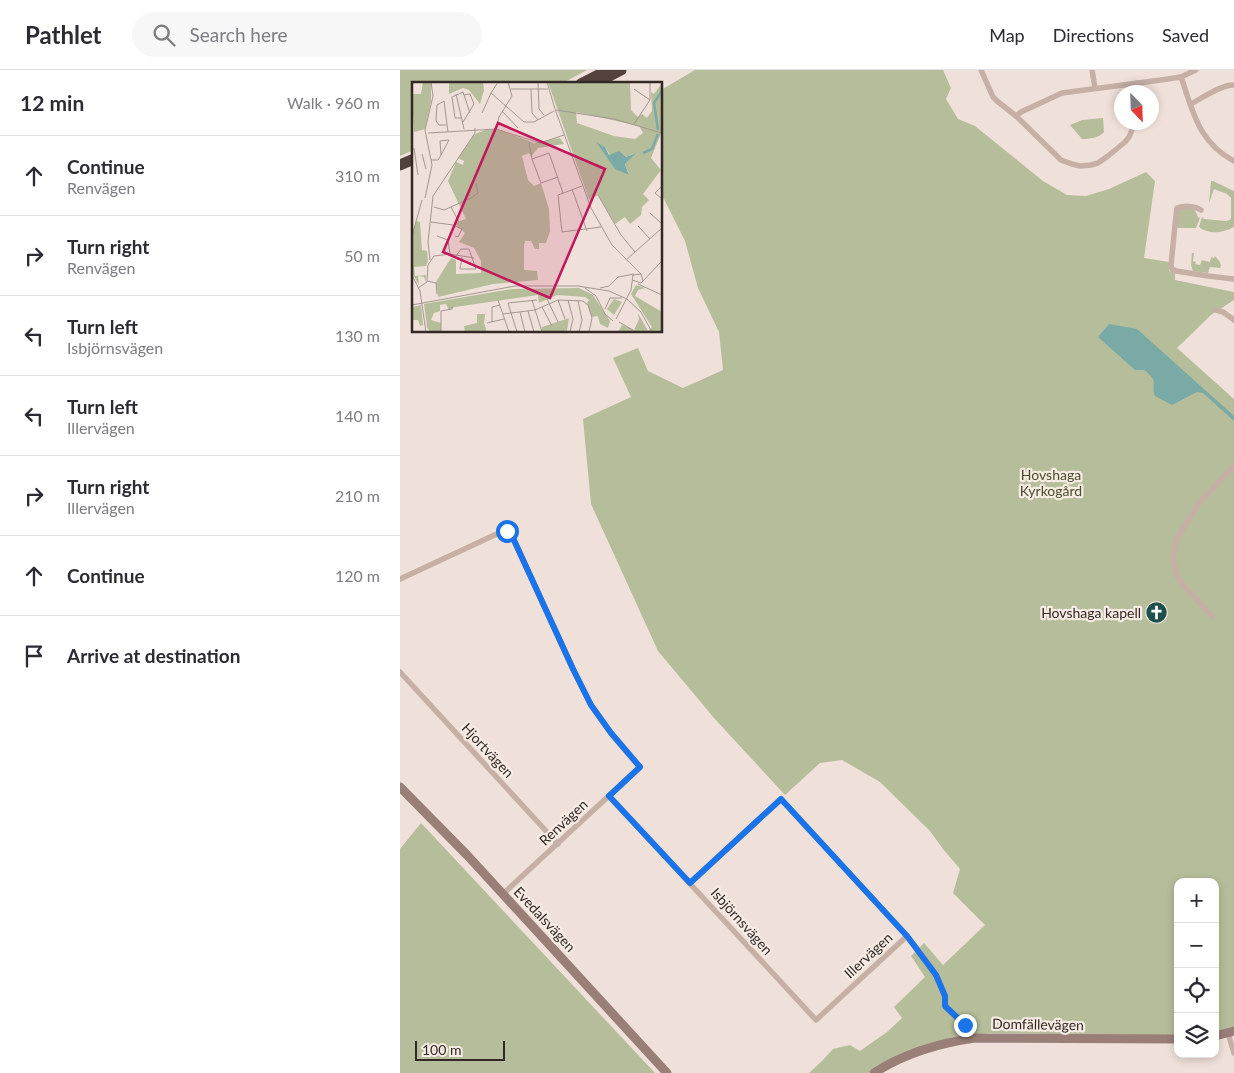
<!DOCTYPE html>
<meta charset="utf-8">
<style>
body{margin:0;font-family:Lato,sans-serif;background:#f7f7f7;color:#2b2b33}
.controls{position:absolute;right:15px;bottom:15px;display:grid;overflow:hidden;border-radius:10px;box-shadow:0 2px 8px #0003}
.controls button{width:45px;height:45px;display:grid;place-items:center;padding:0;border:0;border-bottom:1px solid #e1e1e2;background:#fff;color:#2b2b33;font:25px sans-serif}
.compass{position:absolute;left:714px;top:15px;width:45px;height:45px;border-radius:50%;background:#fff;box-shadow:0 2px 8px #0003;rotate:157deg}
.scale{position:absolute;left:15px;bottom:12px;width:90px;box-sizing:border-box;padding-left:5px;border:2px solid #322826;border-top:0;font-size:14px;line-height:18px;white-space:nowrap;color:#322826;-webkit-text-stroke:4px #f7ece4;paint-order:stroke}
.stop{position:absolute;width:15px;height:15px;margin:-11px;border:4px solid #1a73e8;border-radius:50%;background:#fff}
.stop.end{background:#1a73e8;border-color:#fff;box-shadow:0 1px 5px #0008}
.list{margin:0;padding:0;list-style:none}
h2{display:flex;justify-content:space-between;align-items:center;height:65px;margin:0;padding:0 20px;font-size:21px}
h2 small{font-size:16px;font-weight:400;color:#7c7c81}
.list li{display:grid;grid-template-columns:32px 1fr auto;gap:15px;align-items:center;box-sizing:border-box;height:80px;padding:0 20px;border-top:1px solid #e1e1e2}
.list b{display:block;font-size:19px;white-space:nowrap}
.list p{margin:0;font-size:16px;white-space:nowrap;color:#7c7c81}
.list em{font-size:16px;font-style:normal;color:#7c7c81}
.icon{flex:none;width:28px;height:28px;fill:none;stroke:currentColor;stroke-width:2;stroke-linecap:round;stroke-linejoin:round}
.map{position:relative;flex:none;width:834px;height:1003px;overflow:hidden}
header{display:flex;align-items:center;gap:30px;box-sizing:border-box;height:70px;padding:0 25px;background:#fff;border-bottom:1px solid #e1e1e2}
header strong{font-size:24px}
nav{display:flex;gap:28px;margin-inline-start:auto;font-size:18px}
.search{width:350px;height:45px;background:#f7f7f7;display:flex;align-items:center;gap:12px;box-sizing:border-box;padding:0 18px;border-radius:28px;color:#7c7c81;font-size:19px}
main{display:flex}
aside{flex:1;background:#fff}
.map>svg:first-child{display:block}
.green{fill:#b6bd9a}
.water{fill:#7aaaa5}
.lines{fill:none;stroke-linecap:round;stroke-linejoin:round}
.street{stroke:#c6b0a6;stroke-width:5.5}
.secondary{stroke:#997f78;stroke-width:9}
.highway{stroke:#53413e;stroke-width:11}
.route{stroke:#1a73e8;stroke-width:6}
.labels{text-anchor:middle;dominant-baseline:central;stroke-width:4.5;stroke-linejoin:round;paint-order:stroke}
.park-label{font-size:14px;fill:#474f2c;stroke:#f7ece4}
.poi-label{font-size:14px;fill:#322826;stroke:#f7ece4;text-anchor:end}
.street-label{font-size:14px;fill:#322826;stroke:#f7ece4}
.inset-river{fill:none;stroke:#7aaaa5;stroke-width:2.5}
.inset-road{fill:none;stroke:#a39791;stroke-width:1}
.view{fill:#c2185b;fill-opacity:0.15;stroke:#c2185b;stroke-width:2.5}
.inset-edge{fill:none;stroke:#322826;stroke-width:2.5}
</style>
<header>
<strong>Pathlet</strong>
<div class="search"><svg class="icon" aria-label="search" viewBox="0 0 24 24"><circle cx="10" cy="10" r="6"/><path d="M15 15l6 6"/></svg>Search here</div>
<nav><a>Map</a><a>Directions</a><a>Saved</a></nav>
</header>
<main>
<aside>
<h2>12 min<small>Walk · 960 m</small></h2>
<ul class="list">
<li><svg class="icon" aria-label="ahead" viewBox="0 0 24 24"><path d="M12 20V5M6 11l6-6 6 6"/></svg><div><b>Continue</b><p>Renvägen</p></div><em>310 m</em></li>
<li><svg class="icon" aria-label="right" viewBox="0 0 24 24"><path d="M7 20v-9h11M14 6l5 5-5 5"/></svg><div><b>Turn right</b><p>Renvägen</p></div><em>50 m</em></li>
<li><svg class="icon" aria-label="left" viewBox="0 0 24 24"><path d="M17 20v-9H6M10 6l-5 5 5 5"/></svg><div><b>Turn left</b><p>Isbjörnsvägen</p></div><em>130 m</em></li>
<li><svg class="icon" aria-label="left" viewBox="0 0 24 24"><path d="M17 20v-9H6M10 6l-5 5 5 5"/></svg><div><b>Turn left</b><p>Illervägen</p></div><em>140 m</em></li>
<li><svg class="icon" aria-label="right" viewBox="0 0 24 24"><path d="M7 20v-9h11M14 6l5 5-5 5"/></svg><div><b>Turn right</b><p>Illervägen</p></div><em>210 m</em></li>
<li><svg class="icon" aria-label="ahead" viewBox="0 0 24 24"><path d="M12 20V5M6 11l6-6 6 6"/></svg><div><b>Continue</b></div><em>120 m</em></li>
<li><svg class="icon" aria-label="arrive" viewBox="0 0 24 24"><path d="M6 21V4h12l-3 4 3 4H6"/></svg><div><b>Arrive at destination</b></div></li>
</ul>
</aside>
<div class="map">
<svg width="834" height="1003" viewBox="0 0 834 1003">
<rect width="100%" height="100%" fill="#efe1d9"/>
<g class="green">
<path d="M0,0H187L161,14H14V80L0,86Z"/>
<path d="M295,0H543L551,18L546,29L558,49L575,56L643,111L667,125L686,126L709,119L746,102L755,111L744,188L769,192V201L775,203V210L834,222V230L811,245L777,278L834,329V957L815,962V812H778V966L588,963L553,967L520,977L484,994L468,1003H409L423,990L433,979L450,975L460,981L487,962L502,948L494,937L525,907L511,886L524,873L543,895L585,855L553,823L560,799L543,779L530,761L480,712L442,690L420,693L385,725L314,648L258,581L191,434L183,349L231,327L213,288L238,278L248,301L283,318L323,300L319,262L298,218L285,171L261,123V20Z"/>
<path d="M703,48L704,62C699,68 690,69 682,69L670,55L682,50Z"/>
<path d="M811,111H813L834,121V157C823,163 809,165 799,157L802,147L804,149L826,151L830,150L831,148V128L827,124L814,119L809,133Z"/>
<path d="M781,139H793L795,140L798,147L800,148L796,158H778L777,157L779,140Z"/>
<path d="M792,183H794L793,191L796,192L795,194L800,195L802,190L810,192L811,187L814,188L815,186L820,192L821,196L820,198L810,197L808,203L793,201L791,195Z"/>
<path d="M21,753L255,1003H0V779Z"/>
</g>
<path class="water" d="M709,254L737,259L834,346V351L803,323L797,322L772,335L755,326C752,319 755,315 753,309C751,306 747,302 744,300H735L698,267Z"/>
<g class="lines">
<g class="street">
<path d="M581,0L593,27L597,31L616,46L661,90L672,94L680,96L691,95L698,93L708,86L725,72L729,67L732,60L733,52"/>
<path d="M692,0L695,18"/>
<path d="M781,7C793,41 798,72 834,91"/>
<path d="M736,22L737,13"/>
<path d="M791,34C802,28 822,14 834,15"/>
<path d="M616,46L621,42L662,23L761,10L781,7L796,0"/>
<path d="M801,140C795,136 785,135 777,138L775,155L771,195L772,199L776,201L808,206L834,209"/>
<path d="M816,240L823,242L834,250"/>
<path d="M0,509L101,462C107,460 110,463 113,468L173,599L191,635L211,663L240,697L103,824"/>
<path d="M812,546L785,517L777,506L773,489L777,468L800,432L834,396"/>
<path d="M0,602L158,774"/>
<path d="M209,726L416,950L507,866L381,729L290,813"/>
<path d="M507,866C523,887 545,909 545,936L565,955L575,968"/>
<path d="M828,963L834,983"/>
</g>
<g class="secondary">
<path d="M0,717L67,785L267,1003"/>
<path d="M815,966L834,961"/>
<path d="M474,1003C505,983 539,973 575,968L778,969"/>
</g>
<g class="highway">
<path d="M202,10L221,0"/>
<path d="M181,14L208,0"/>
<path d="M0,95L14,89"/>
</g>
</g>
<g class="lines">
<path class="route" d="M107,461L113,468L173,599L191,635L211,663L240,697L209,726L290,813L381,729L507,866L536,905L545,926V936L565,955"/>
</g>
<defs>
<symbol id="church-disc" viewBox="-11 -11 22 22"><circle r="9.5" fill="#1f514c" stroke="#f7ece4"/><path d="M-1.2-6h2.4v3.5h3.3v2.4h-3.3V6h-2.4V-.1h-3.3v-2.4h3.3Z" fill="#fff"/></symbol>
</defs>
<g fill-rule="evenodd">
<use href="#church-disc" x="744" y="530" width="25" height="25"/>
</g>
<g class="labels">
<g class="park-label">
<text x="651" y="404">Hovshaga<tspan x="651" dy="16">Kyrkogård</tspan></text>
</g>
<g class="poi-label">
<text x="741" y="542">Hovshaga kapell</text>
</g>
<g class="street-label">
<text transform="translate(88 680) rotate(47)">Hjortvägen</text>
<text transform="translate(163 752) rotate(-43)">Renvägen</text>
<text transform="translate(145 849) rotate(47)">Evedalsvägen</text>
<text transform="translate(342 851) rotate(48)">Isbjörnsvägen</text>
<text transform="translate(468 885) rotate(-43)">Illervägen</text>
<text transform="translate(638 954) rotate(1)">Domfällevägen</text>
</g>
</g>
<g transform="translate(12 12)">
<rect width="250" height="250" fill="#efe1d9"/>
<path d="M11,0H19V19L13,47L2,50L0,12H9ZM37,0H71L72,8L68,22L57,8L51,6L37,12ZM136,0H218L219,28L226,35L230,32L235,36L240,29L239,10L242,12L250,1V49L239,76L249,88L231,112L237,118L230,125L229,133L218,142L213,135L203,142L186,113L177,118ZM164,30L227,44L231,51L223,57L202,54L165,41ZM185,61L193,65L198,73L208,72L214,75L223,71L213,82L217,92L196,77ZM76,47L91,49L122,61L148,56L152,62L126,66L119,75L117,71L110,74L116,98L122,104L129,101L137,127L138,149L134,161H127V167H123L119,159H113L112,164V188L125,189L126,198L81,202L26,215L24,200L39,176L44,178V192L69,191V179L62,166L47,160L53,151L42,141L54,137L36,99L44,80L51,83L52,79L46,76L63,52ZM4,139L8,140L10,168L15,169L16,179L14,184L2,185L3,194L14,193V200L12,195L6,194L7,203L0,191V154ZM224,203L233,206L226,208L223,214L250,230V250H206L210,243L222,248L227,237L226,231L236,249L240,245L219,212ZM167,206L181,213L198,239L196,246L188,242L186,234L180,235L175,221L177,218L173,215L145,213L127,221L126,213L36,226L34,222L28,223V229L22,231L19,238L29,241V250H18L15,245L12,222L100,207ZM202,217L210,220L202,233L195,227ZM9,223L11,243L8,244L6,238H1L0,243V225ZM74,226L72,241L75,250H53L52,244L65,241V232H73ZM157,236L155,249L158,250H130V245Z" fill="#b6bd9a" fill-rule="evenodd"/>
<path d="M184,60L193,65L197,73L207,69L214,75L224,71L213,82L217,93L203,87Z" fill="#7aaaa5"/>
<path class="inset-river" d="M246,48L242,21L250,9M231,71L240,67L246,52"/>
<path class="inset-road" d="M86,0L79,11L112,40H122L142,29M126,0L127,27L132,33M135,0L143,27M99,7H136M119,7L120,31L126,38M222,7L238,18M44,12L52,47M143,27L179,126L200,163L229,192M144,28L202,37L250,51M90,29L106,46M70,31L79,11M50,36H43L40,15L51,10L58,31M51,40L62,22L58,12L52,13M222,42L238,18V0M34,43H27L24,39L25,23L32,19L36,50M84,47L87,35L100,14L96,0M13,48L21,14L19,0M16,51L84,47L128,61L152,53M117,60L120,77M2,66L6,93M10,72L14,87M19,78H26L29,73L28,59L37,58L29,73M146,95L129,101L120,77L137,71L151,111M170,104L146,113L150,150L189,145M250,104L243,111L250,117M160,107L175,149M186,113L209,153L223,170M13,116L20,83L13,48M22,125L32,128L59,116L66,111L64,101M39,125L47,140M238,131L250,142M19,140L41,143L50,147L46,155L43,154M226,144L238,157M0,154L10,118M25,154L36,158L38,172M44,174L49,167H57L64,187H48L50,175M18,178L16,160L21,114L63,51V46M214,178L250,146M0,193L8,209L14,250M220,198L229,201L250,179M15,199L24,201L25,212M226,202L250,213M6,206L15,200L16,183L22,174L38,172L62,176M173,206L184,214L193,232L201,239M188,206L197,204L206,195L222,192M135,217L146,240M86,218L97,250M120,218L130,250M146,218L153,237M156,218L161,237L158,250M166,219L170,238L167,250M0,223L103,204H166L197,209L215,217L229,230L240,250M130,225L140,244M193,227L198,216H210M116,229L122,250M108,230L113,250M91,232L123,228L146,218L171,219L176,223L180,236L177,250M204,237L219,208L221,193L229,192L231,199M80,240V225L88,223M207,240L221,248M75,241L92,237M29,250V229L40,227L41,225L36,227M105,250L96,221L125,218"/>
<path class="view" d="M86,41L193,87L138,216L31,170Z"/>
<rect width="250" height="250" class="inset-edge"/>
</g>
</svg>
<div class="controls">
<button>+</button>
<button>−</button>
<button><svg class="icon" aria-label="locate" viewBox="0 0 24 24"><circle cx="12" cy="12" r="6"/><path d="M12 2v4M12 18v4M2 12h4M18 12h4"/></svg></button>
<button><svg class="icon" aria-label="layers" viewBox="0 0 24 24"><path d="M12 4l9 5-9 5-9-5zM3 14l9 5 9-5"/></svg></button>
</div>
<svg class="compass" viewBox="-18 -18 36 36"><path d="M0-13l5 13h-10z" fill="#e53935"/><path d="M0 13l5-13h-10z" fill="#7c7c81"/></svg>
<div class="scale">100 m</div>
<div class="stop" style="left:107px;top:461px"></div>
<div class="stop end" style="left:565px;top:955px"></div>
</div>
</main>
